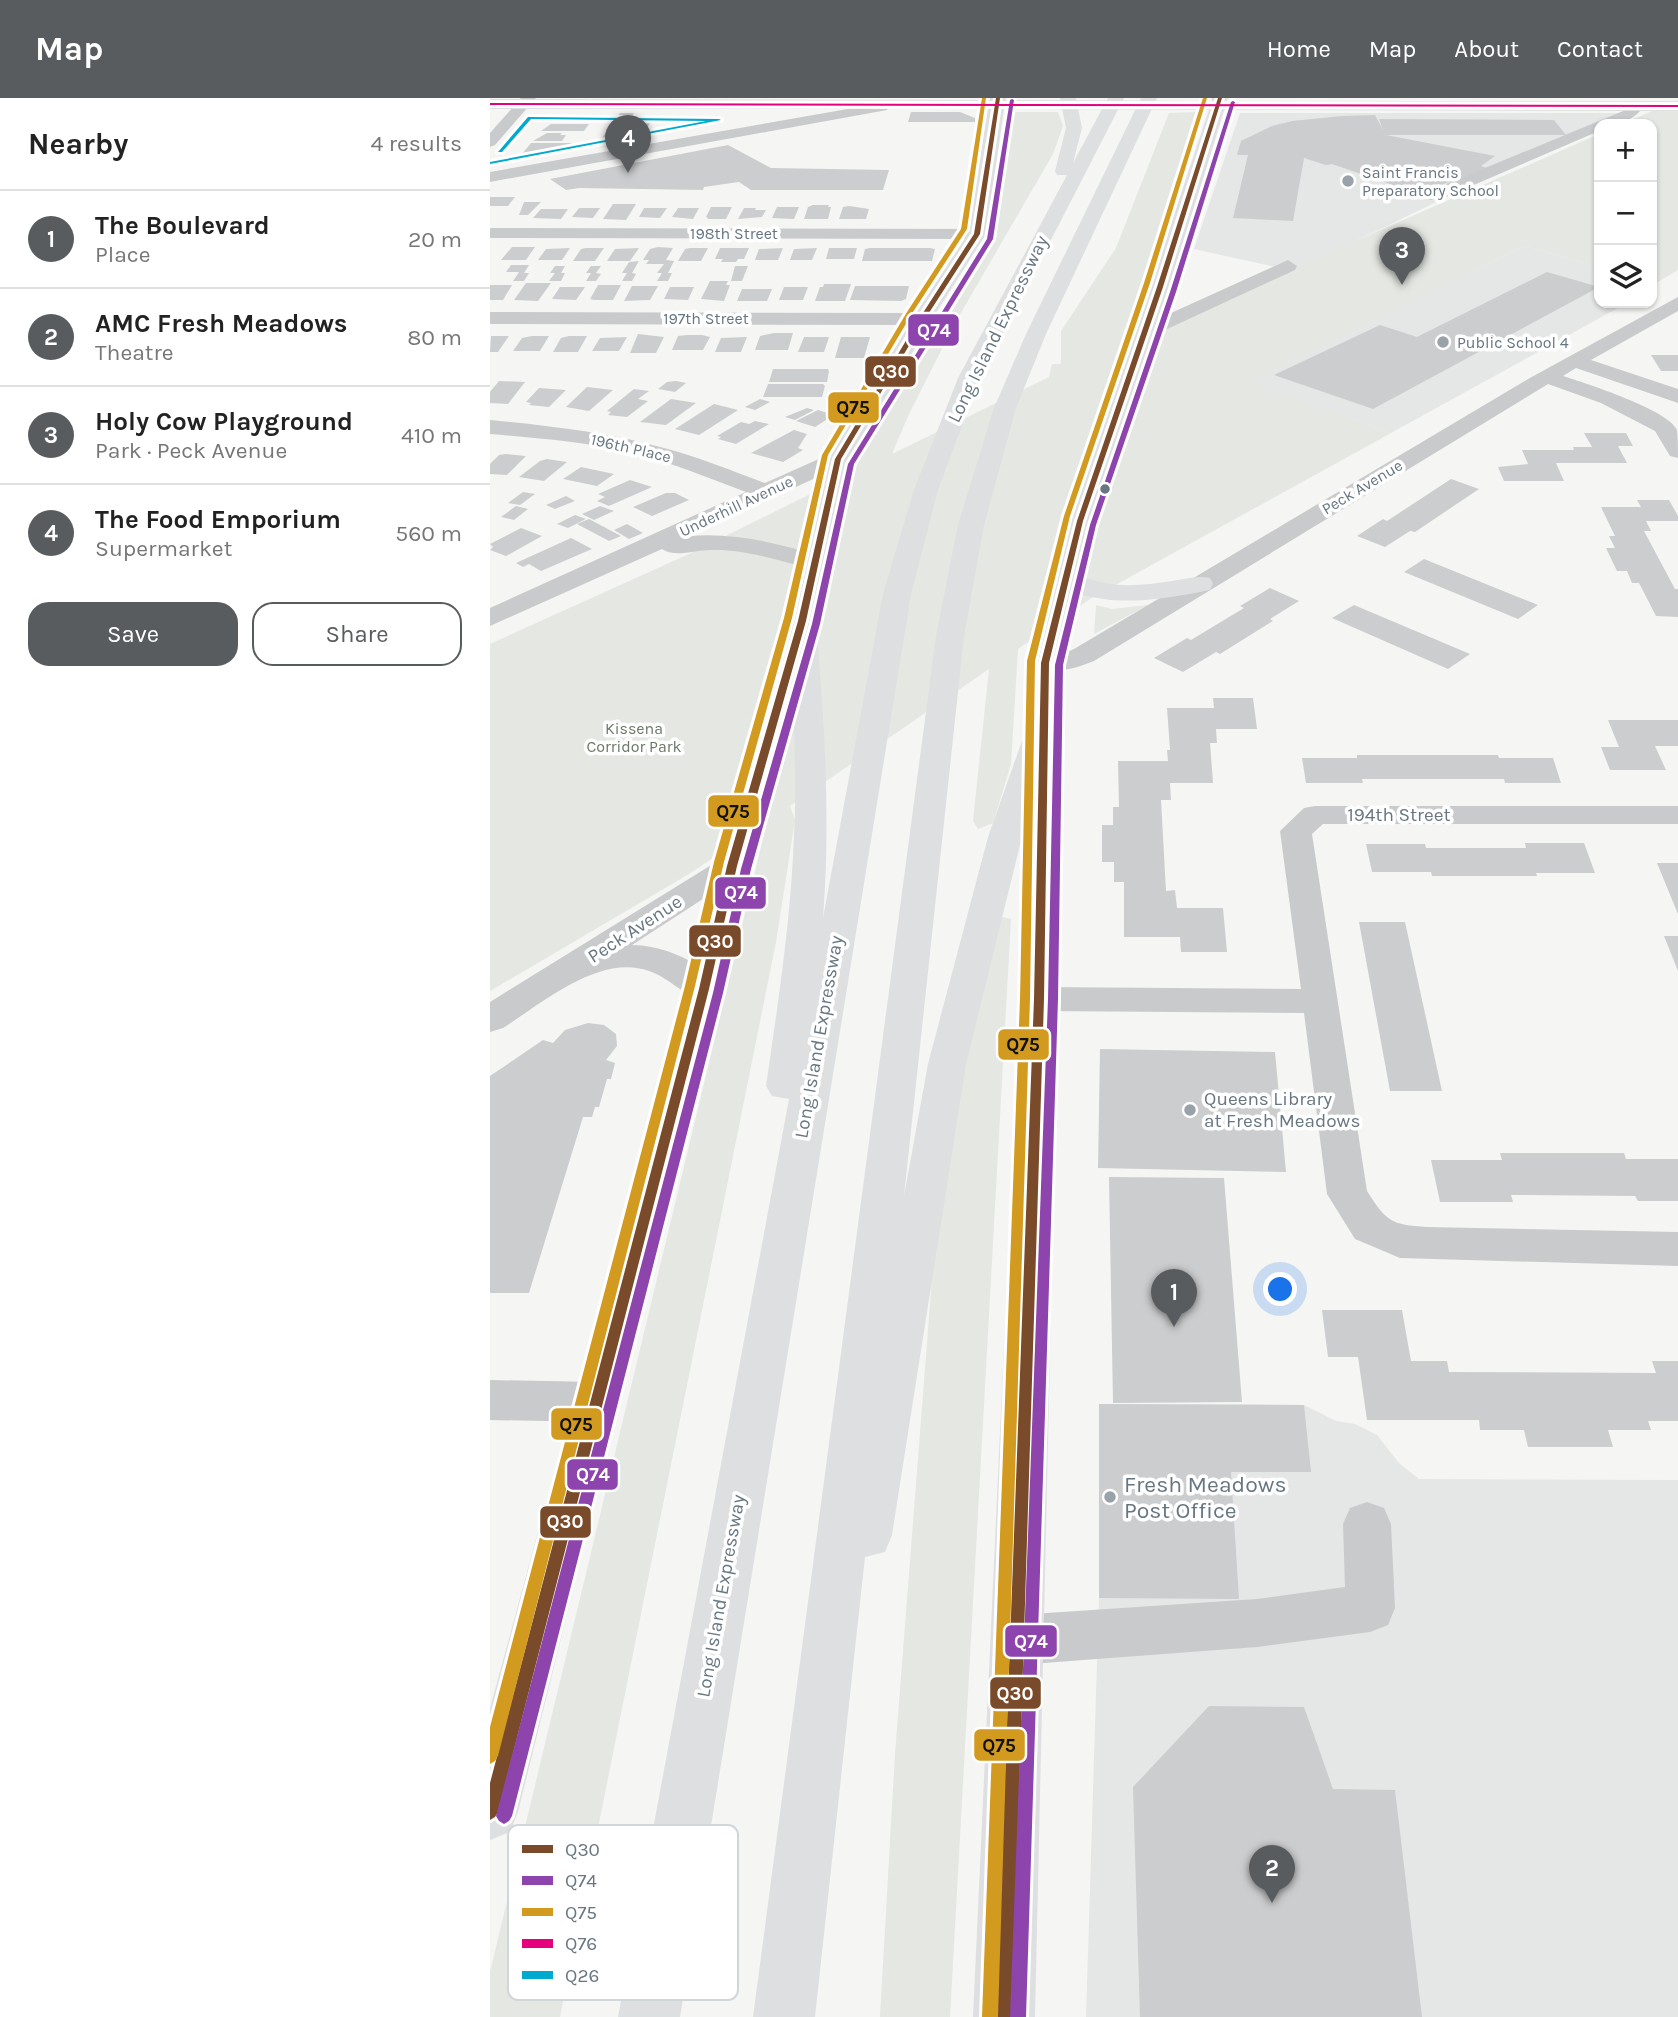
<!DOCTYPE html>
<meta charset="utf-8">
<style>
body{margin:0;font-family:Karla,sans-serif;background:#f2f2f2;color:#222}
.controls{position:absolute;right:21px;top:21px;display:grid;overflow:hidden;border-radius:14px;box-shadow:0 2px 5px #0004}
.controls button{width:63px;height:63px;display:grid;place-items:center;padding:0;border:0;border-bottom:2px solid #e0e0e0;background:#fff;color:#222;font:35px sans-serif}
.you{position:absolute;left:791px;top:1192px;width:24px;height:24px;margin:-18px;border:5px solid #fff;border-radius:50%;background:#1a73e8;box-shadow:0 0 0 10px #1a73e833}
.badge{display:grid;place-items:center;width:46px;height:46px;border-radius:50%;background:#585c5f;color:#fff;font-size:23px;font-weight:700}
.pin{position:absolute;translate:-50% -58px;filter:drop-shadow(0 2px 4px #0008)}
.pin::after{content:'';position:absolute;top:37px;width:24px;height:21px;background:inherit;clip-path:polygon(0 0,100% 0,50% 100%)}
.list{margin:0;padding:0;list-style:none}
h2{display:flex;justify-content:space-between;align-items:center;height:91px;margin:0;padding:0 28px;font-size:30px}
h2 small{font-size:23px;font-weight:400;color:#767676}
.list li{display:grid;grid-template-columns:46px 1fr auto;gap:21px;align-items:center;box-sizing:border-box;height:98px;padding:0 28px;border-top:2px solid #e0e0e0}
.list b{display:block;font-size:26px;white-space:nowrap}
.list p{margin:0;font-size:23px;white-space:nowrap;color:#767676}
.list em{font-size:23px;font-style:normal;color:#767676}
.actions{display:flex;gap:14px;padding:21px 28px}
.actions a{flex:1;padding:16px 0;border:2px solid #585c5f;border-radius:21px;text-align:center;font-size:24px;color:#585c5f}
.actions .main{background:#585c5f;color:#fff}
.icon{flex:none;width:38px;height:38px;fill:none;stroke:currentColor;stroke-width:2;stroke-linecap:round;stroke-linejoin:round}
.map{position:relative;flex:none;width:1188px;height:1919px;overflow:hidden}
header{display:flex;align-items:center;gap:42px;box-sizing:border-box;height:98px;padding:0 35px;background:#585c5f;color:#fff}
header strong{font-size:33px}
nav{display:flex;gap:38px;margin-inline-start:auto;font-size:24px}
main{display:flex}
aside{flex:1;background:#fff}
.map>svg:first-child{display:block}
.built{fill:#e5e6e6}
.green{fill:#e4e7e2}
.building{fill:#cccdce}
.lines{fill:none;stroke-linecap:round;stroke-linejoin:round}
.minor{fill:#c9cacb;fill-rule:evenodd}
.major{fill:#dedfe0;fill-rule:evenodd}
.highway{fill:#dedfe0;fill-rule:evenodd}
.bus-1-casing{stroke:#fff;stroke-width:6}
.bus-2-casing{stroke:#fff;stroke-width:6}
.bus-3-casing{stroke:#fff;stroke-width:6}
.bus-4-casing{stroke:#fff;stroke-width:6}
.bus-5-casing{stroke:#fff;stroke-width:6}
.bus-1{fill:#7a4b2a;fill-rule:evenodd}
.bus-2{fill:#8e44ad;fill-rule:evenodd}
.bus-3{fill:#d39a20;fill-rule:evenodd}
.bus-4{fill:#e5007d;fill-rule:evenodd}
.bus-5{fill:#00a9ce;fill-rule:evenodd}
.poi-dot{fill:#99a2a9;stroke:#fff;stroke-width:2.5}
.bus-dot{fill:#677681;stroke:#fff;stroke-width:2.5}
.labels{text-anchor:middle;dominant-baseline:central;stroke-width:7;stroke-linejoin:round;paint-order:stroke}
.far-poi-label{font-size:16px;fill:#677681;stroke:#fff;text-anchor:start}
.far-street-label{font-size:16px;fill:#677681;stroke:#fff}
.far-park-label{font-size:16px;fill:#6a7965;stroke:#fff}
.street-label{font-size:19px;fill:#677681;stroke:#fff}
.poi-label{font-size:19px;fill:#677681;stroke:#fff;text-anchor:start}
.near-poi-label{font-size:23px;fill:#677681;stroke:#fff;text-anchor:start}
.key{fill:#fff;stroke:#d1d6d9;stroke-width:2}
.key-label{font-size:19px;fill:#677681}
.line-badge{stroke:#fff;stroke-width:2.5}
.badge-label{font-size:19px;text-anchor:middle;font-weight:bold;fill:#fff}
.pale-badge-label{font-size:19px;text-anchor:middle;font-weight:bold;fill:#111}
</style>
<header>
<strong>Map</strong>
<nav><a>Home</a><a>Map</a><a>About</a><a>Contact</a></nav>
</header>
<main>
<aside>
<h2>Nearby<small>4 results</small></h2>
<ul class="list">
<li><span class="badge">1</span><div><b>The Boulevard</b><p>Place</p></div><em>20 m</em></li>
<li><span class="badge">2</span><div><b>AMC Fresh Meadows</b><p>Theatre</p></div><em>80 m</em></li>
<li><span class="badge">3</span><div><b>Holy Cow Playground</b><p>Park · Peck Avenue</p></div><em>410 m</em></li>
<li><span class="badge">4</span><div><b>The Food Emporium</b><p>Supermarket</p></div><em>560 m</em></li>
</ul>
<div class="actions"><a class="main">Save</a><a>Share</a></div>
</aside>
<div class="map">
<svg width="1188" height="1919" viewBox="0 0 1188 1919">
<rect width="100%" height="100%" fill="#f5f5f4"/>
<g class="built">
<path d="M750,15H1132L803,173L704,151Z"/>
<path d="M1034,148L1109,169V205H1137L901,335L758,283Z"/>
<path d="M609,1306L814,1307L846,1323L865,1326L887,1337L909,1365L929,1381L1188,1382V1919H596L609,1500Z"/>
</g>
<g class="green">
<path d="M1188,2V172L1166,185L1162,184V26H1132Z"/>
<path d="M520,14H568L573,28L563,56L465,225L418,318L402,356L559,279L562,266H571V233L626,150L679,15L710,14L631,246L1109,36V169L1034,148L759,283L901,335L600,501L528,551L521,666L503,725L488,731L483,723L499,571L300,708L305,722L286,844L70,1919H0V1874L277,724L199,776L0,893V546L199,456L359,377L362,366L501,135L507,122Z"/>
<path d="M606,507L622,511L658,507L604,536Z"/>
<path d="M512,819L521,821L460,1919H390L405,1656L446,1129L466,1004Z"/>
</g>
<g class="building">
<path d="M421,14H470L485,20V24H418Z"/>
<path d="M130,15H144L139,22H162L151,39L112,40Z"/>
<path d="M65,17L119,18L115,22H61Z"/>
<path d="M885,17L893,32L889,21L1064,22L1076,37H896L1005,58L991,68L999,71L926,95L842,66L836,67L814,60L803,123L743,120L758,57H747L751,43L782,28L802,23L852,18Z"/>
<path d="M61,26H99L94,33H51Z"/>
<path d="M57,35H72L70,37H76L72,43H43Z"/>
<path d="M41,45H82L78,51H53L45,61H28Z"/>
<path d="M238,47L281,70L399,72L393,92H261L249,84L214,89L213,92L89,90L76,92L60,81Z"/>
<path d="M0,99H25L18,108H0Z"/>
<path d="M34,104H51L38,117H29Z"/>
<path d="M123,106H146L136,122L113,121Z"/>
<path d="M323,107H339L338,109H341L338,121H314L318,109Z"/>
<path d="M359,108L379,111L376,121H349L353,109Z"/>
<path d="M221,109H242L236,121H219L216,119Z"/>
<path d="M287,109H309L304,121L282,120Z"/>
<path d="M89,110H110L103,120L82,119Z"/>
<path d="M154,110H177L170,120L149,119Z"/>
<path d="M188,110H209L203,121L182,119Z"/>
<path d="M254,110H266L265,112H276L272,119L248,121Z"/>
<path d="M51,111H78L71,121L43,120Z"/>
<path d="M22,149H45L36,162H11Z"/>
<path d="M168,149L183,150L176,162L184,163L178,175H182L178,183H167L172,175H167L174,166H156L159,162H153L160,151Z"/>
<path d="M80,150L72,162H48L56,151Z"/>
<path d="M96,150H114L105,163H83L91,151Z"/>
<path d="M149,150L140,163H117L125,151Z"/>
<path d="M200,150H218L211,163H188L195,151Z"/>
<path d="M230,150H259L254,161H248L246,164H231L233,161H225Z"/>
<path d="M293,150L288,162H265L269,151Z"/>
<path d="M327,150L322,162H300L304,151Z"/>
<path d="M339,150H367L364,161H336Z"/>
<path d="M380,150H440L445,151L442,163H372L375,151Z"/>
<path d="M149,163L142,175L146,176L142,183H132L137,175H132L139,164Z"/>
<path d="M21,167H39L34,175H39L34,183H23L29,174H16Z"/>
<path d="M65,168H75L71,175H75L71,183H59L65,175H60Z"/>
<path d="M101,168H111L106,175L111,176L106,183H96L101,175H96Z"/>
<path d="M245,168H258L252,183H241Z"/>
<path d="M1057,174L1109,189L883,311L784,277L890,227L927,239Z"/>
<path d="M220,183H238L236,187H240L234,203L211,201Z"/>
<path d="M36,185H61L48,203L24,202Z"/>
<path d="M334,186H361L355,203H325L330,189H333Z"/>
<path d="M0,187H22L13,202H0Z"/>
<path d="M108,187H131L123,202H104L100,201Z"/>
<path d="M142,188H168L160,202L134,203Z"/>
<path d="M365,188H419L416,201L411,203L360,202Z"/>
<path d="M70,189H95L86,202L62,201Z"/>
<path d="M180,189H204L198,202L174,201Z"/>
<path d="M294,189H318L313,202H289Z"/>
<path d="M252,191H282L277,203H247Z"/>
<path d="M284,235H303L298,252H265L270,238Z"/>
<path d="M148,236L174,239L166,255H140Z"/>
<path d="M197,237H212L220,239L213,252H182L188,238Z"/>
<path d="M1,238H19L8,254H0Z"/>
<path d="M42,238H59L50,253H23L32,240Z"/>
<path d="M79,238H97L88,254H63L71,240Z"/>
<path d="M137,239L129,253H102L110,240Z"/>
<path d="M257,239L251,254H225L231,240Z"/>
<path d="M314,239H339L334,254H308Z"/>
<path d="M351,239H380L374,260H345Z"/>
<path d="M1161,257H1188V273H1171Z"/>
<path d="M283,271H338L339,273L337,284H279Z"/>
<path d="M9,283L35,284L18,306L0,305V294Z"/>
<path d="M186,283L196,285L185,294L168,291L177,284Z"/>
<path d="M278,286H333L335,288L332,299H273Z"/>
<path d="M97,289L123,292L99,313L76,309Z"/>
<path d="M49,290L76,292L59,309L39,307L41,305L36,304Z"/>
<path d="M144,291L159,293L148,301L158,303L137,319L118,317L121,314L117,313Z"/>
<path d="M181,301L206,305L176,327L150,324Z"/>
<path d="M270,301L280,304L265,312L255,309Z"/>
<path d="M224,306L248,312L209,337L185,331Z"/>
<path d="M317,310L324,312L305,322L295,319Z"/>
<path d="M328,312L344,317L325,329L306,323Z"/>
<path d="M265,323L279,326L246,346L228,341L231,339L227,338L251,324L259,326Z"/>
<path d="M304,332L317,336L308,350L313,352L293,364L261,355Z"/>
<path d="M1094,335H1136L1143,348H1128L1137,365H1066L1074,383H1014L1008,369L1038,366L1032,352H1084L1083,349H1102Z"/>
<path d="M16,356L36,358L17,377L0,376V366L9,357Z"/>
<path d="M57,361L77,364L54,383L29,379L50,363Z"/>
<path d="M91,369L124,376L107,388L73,381Z"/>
<path d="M961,381L989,391L925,434L920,433L895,449L867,438L893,421L897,423Z"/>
<path d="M140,382L162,389L119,408L107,403L115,399L108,396Z"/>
<path d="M33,394L45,396L30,407L18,405Z"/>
<path d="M176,395H185L199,402L162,418L143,409Z"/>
<path d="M76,398L85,403L65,411L56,407Z"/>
<path d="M1147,402H1179L1188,418V423H1156L1161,433H1154L1185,491H1188V519L1166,518L1149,485H1142L1137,473H1127L1116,450H1125L1119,438H1125L1111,409H1151Z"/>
<path d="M26,408L38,411L24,422L11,419Z"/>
<path d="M110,408L124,413L104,422L92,416Z"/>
<path d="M85,417L96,421L78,430L67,426Z"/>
<path d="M99,421L131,438L119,443L87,426Z"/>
<path d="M137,426L153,435L139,441L124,432Z"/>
<path d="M31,430L52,438L16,458L0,452L3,449L0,446Z"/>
<path d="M81,440L102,451L51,473L39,466L33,469L26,465Z"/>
<path d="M934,461L1048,507L1028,521L914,474Z"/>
<path d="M780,490L809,503L780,521L783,523L730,556L726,554L693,574L664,560L697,540L701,542L754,510L750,508Z"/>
<path d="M864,507L980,556L958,571L842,520Z"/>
<path d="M723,600H763L767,631H726L727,645H720L723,685H680L681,702H671L676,793L685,792L687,810H733L737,854H691L690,839H634V784H624V764H612V727H623V709H629L628,663H678L677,652H680L677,610H724Z"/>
<path d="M1118,622H1188V648H1165L1176,672H1120L1111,649H1129Z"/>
<path d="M867,657H1008L1009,660H1063L1071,685H1015L1014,681H872L873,685H816L812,660H867Z"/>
<path d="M1035,745H1094L1105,775H1046L1047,778H942L941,774H882L876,746H935L936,750H1036Z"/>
<path d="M1167,765H1188V816Z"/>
<path d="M869,824H915L952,993H900Z"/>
<path d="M1174,838H1188V873Z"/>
<path d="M98,925L114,927L126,936L127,948L116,962L125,965L121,981H117L109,1009H105L102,1019H93L39,1195H0V978L53,942L63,945L75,932Z"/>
<path d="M610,951L785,954L796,1074L608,1070Z"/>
<path d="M1010,1055H1134L1136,1061H1188V1103H1148L1145,1098L1021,1097L1023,1104H950L941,1062H1012Z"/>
<path d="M619,1079L734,1080L752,1304L623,1305Z"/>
<path d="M832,1212H912L921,1263H957L959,1274L1166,1275L1162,1263H1188V1323H1158L1161,1332H1118L1123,1349H1038L1034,1332H990L989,1322H877L868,1259H838Z"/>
<path d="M609,1306L814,1307L821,1374H741L749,1501L609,1500Z"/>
<path d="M719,1608L814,1609L843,1691L905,1692L932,1919H650L643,1689Z"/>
</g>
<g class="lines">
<g class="minor">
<path d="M31,0H46L5,47L0,49V35Z"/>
<path d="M1147,4L1154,8C1144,24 1127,26 1109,26V33L949,102H937L935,98L937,94L1138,11L1142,5Z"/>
<path d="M392,5L399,9L397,12L0,84V74Z"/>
<path d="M0,130L487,131L496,136L487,141L0,140Z"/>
<path d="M798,162L807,168L805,172L662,238H648L645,234L648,230Z"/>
<path d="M1188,199V213L1101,262L1188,291V305L1086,270L1073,278C1095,285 1179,312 1187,332C1188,340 1188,352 1188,360L1180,358L1165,333L1111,305L1058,286L604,563C584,571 566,576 545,571L541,565L545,559L573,556L584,551L1038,281Z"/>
<path d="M0,214L432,215L442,221L432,227L0,226Z"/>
<path d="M0,322C59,328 117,334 174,350C209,359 242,373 275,385L340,356H356L359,361L356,366L199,438C246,434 290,446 334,459L338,464L334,469L325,472C290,463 257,451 220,452C205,452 184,460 172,451L0,528V510L256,394C219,380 182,365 144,355C97,344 48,340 0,336Z"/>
<path d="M825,708H1188V726H833L822,736L877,1093C896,1123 901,1127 937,1129L1188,1134V1168L910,1160L865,1141L837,1096L814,915L549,913L536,910L531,901L536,892L549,889L811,891L790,733L814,710Z"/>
<path d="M242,758L253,761L258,768L253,775L142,847C172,847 215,864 232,891L226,900C199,907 184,881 159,873C110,855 52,905 13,930L0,934V904L231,761Z"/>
<path d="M0,1282L106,1284L122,1290L128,1304L122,1318L106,1324L0,1322Z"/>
<path d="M877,1404L894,1410L901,1426L905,1510L898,1527L880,1534L767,1549L527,1567L509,1559L502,1542L509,1525L527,1517L767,1501L855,1489L853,1426L860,1410Z"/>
</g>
<path class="major" d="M500,0H516L515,2L722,3V0H738L737,3H1188V13L734,12L680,189L603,423L590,477C619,491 650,488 682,483C695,481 707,477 720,480L723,486L720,492L710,494C667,502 628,508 586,495L569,565L568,901L545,1919H483L530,901L541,565L577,423L660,189L719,12L514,11L496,136L442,221L360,361L326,523L259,768L232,891L28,1714L20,1734L0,1742V1610L196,891L225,768L298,523L336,361L422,221L478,136L498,11H0V1L500,2Z"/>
<g class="highway">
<path d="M570,0H586L592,30L583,65L618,0H634L490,280L448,392L421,496L190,1919H128L299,1001L282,998L276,988C288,905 301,821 304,737C308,666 302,594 298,523L302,517L312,515L322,517L326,523C334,622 341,720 333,820L393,496L424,392L468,280L577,77H567L565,73L576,30Z"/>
<path d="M651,0H667L556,236L526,310L494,427L474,538L414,1098L438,966L498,739L538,626L542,620L553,617L564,620L568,626L532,739L476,966L402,1437L395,1454L375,1459L325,1919H263L446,538L468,427L504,310L536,236Z"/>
</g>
<defs>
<g id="bus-1">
<path d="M506,0H510L490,136L435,221L351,361L316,523L247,768L219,891L8,1714L5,1719L0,1722V1685L209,891L237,768L308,523L345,361L429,221L484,136Z"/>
<path d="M728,0H732L673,189L593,423L559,565L554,901L522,1919H506L544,901L551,565L587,423L667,189Z"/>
</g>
<g id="bus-2">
<path d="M522,1L524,2L503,141L364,366L330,526L261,771L233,895L22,1718L19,1723L14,1726L9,1723L6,1718L223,895L251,771L322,526L358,366L497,141L520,2Z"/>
<path d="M743,3L745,4L686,194L606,427L573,567L568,901L536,1919H520L558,901L565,567L600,427L680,194L741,4Z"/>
</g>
<g id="bus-3">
<path d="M492,0H496L477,131L423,214L338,357L302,520L234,764L205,888L8,1658L5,1663L0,1666V1629L195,888L224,764L294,520L332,357L417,214L471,131Z"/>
<path d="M713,0H717L660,185L580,418L545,563L540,901L508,1919H492L530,901L537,563L574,418L654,185Z"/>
</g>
<path id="bus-4" d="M0,5L1188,7V9L0,7Z"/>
<path id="bus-5" d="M38,19L229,21L231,22L0,66V64L216,23L41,21L12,54H8Z"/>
</defs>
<use href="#bus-1" class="bus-1-casing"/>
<use href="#bus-2" class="bus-2-casing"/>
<use href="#bus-3" class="bus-3-casing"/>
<use href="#bus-4" class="bus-4-casing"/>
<use href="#bus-5" class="bus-5-casing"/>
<use href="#bus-1" class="bus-1"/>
<use href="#bus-2" class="bus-2"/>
<use href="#bus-3" class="bus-3"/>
<use href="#bus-4" class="bus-4"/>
<use href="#bus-5" class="bus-5"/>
</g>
<g class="poi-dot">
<circle cx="858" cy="83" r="7"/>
<circle cx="953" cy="244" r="7"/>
<circle cx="700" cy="1012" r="7"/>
<circle cx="620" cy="1399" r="7"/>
</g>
<circle class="bus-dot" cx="615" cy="391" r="6"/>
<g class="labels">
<g class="far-poi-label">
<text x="872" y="74">Saint Francis<tspan x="872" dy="18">Preparatory School</tspan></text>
<text x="967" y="244">Public School 4</text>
</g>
<g class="far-street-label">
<text x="244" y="135">198th Street</text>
<text x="216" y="220">197th Street</text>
<text transform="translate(141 350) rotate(13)">196th Place</text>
<text transform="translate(872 389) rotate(-31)">Peck Avenue</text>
<text transform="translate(246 408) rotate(-25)">Underhill Avenue</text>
</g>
<g class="far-park-label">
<text x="144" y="630">Kissena<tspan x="144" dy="18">Corridor Park</tspan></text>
</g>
<g class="street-label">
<text transform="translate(508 231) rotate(-64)">Long Island Expressway</text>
<text x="909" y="717">194th Street</text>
<text transform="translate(145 831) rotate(-33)">Peck Avenue</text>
<text transform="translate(329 939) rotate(-80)">Long Island Expressway</text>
<text transform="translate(231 1498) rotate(-80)">Long Island Expressway</text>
</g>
<g class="poi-label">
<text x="714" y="1001">Queens Library<tspan x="714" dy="22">at Fresh Meadows</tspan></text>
</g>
<g class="near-poi-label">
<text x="634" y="1386">Fresh Meadows<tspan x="634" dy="26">Post Office</tspan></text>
</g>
</g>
<rect x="18" y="1727" width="230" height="175" rx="10" class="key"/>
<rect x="32" y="1747" width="31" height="8" fill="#7a4b2a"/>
<rect x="32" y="1778" width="31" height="9" fill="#8e44ad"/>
<rect x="32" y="1810" width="31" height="8" fill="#d39a20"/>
<rect x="32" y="1841" width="31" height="9" fill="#e5007d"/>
<rect x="32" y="1873" width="31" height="8" fill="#00a9ce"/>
<g class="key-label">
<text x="75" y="1758">Q30</text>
<text x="75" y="1789">Q74</text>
<text x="75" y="1821">Q75</text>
<text x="75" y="1852">Q76</text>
<text x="75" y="1884">Q26</text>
</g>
<g class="line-badge">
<rect x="417" y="215" width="53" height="34" rx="7" fill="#8e44ad"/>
<rect x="374" y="257" width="53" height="33" rx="7" fill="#7a4b2a"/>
<rect x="337" y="293" width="53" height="33" rx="7" fill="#d39a20"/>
<rect x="217" y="696" width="53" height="34" rx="7" fill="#d39a20"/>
<rect x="224" y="778" width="53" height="34" rx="7" fill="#8e44ad"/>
<rect x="198" y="826" width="54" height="34" rx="7" fill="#7a4b2a"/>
<rect x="507" y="930" width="53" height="33" rx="7" fill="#d39a20"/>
<rect x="60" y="1309" width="53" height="34" rx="7" fill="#d39a20"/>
<rect x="76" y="1360" width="53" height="33" rx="7" fill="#8e44ad"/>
<rect x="49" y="1407" width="53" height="34" rx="7" fill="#7a4b2a"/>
<rect x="514" y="1526" width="54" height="34" rx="7" fill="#8e44ad"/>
<rect x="499" y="1578" width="53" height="34" rx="7" fill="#7a4b2a"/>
<rect x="483" y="1630" width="53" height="34" rx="7" fill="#d39a20"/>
</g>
<g class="badge-label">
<text x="444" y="239">Q74</text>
<text x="401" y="280">Q30</text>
<text x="251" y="801">Q74</text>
<text x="225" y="850">Q30</text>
<text x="103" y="1383">Q74</text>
<text x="75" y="1430">Q30</text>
<text x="541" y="1550">Q74</text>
<text x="525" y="1602">Q30</text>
</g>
<g class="pale-badge-label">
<text x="363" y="316">Q75</text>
<text x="243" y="720">Q75</text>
<text x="533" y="953">Q75</text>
<text x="86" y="1333">Q75</text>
<text x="509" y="1654">Q75</text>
</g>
</svg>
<div class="controls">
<button>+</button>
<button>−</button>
<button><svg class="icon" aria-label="layers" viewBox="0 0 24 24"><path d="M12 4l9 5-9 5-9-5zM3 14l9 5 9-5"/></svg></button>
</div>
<div class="you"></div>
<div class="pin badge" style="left:684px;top:1229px">1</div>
<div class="pin badge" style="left:782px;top:1805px">2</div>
<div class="pin badge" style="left:912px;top:187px">3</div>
<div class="pin badge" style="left:138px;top:75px">4</div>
</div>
</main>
